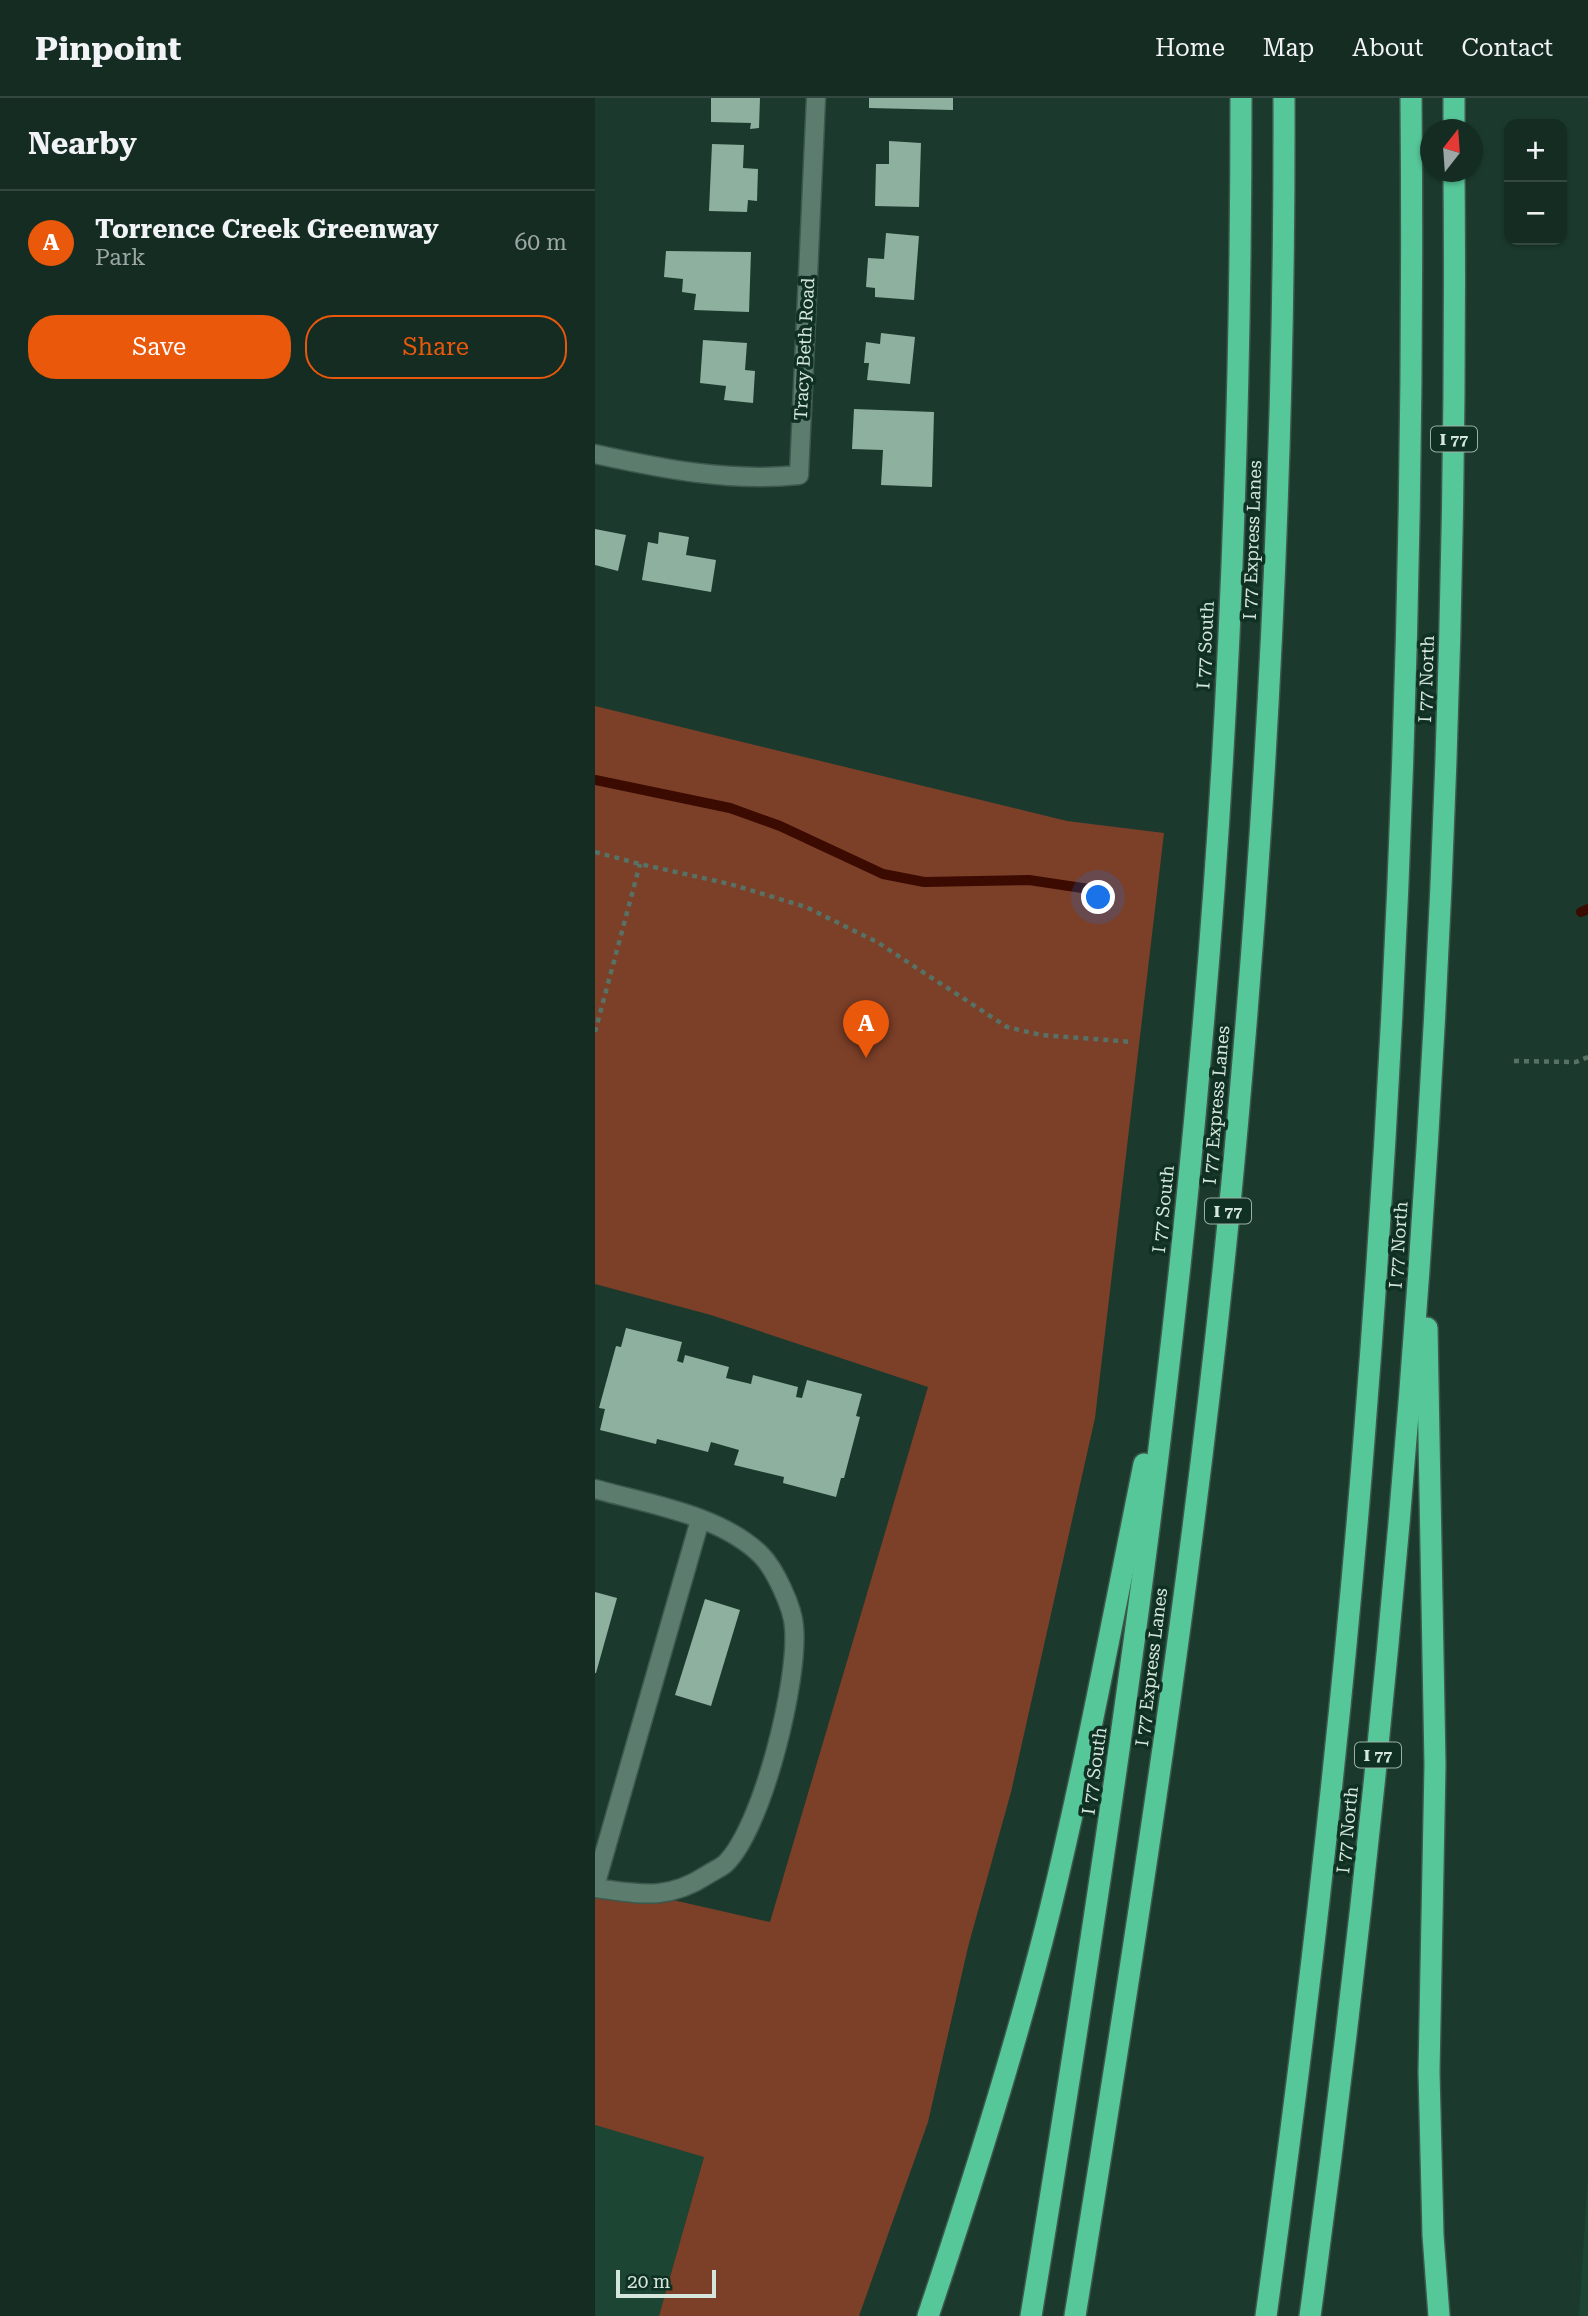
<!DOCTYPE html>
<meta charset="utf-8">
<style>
body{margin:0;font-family:"Roboto Serif",serif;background:#21382f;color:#f1f3f6}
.controls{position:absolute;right:21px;top:21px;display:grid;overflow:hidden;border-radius:14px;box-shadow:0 2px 5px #0004}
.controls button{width:63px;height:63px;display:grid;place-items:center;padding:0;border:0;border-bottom:2px solid #334840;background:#142c22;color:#f1f3f6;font:35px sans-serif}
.compass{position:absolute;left:825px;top:21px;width:63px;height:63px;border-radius:50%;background:#142c22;box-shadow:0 2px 5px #0004;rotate:17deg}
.scale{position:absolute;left:21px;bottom:18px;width:100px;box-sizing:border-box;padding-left:7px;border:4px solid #d5e7dd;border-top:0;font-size:19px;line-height:24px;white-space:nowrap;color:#d5e7dd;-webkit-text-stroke:5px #103023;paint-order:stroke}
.you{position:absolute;left:504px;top:800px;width:24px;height:24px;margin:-18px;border:5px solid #fff;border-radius:50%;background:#1a73e8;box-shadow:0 0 0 10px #1a73e833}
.badge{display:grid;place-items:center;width:46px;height:46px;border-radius:50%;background:#ea580c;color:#fff;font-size:23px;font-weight:700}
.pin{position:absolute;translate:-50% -58px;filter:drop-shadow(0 2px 4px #0008)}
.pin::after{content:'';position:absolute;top:37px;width:24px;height:21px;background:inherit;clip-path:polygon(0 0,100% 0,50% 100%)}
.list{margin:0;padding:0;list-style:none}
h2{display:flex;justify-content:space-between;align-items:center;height:91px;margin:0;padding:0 28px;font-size:30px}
h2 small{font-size:23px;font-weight:400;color:#9da7a5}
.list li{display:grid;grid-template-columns:46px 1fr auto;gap:21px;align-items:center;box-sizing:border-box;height:105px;padding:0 28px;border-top:2px solid #334840}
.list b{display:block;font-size:26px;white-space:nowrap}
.list p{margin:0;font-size:23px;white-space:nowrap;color:#9da7a5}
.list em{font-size:23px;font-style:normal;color:#9da7a5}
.actions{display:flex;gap:14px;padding:21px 28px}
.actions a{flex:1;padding:16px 0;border:2px solid #ea580c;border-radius:28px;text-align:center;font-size:24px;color:#ea580c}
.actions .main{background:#ea580c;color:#fff}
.map{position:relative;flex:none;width:993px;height:2218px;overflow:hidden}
header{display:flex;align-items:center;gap:42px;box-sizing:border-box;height:98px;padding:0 35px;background:#142c22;border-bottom:2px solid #334840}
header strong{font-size:33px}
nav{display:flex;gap:38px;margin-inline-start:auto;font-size:24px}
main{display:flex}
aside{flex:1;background:#142c22}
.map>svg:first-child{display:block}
.built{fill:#1c4534}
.green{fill:#7c3f28}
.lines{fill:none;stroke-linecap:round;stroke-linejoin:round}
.stream{stroke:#3b0a00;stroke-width:10}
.building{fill:#8eb09f}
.lane-casing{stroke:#3d584d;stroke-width:21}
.street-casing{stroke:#3d584d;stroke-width:21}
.highway-casing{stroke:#3d584d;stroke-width:24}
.path{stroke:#577165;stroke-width:4.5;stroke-dasharray:5 5;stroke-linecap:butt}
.lane{stroke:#5c7d6d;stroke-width:18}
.street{stroke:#5c7d6d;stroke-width:18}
.highway{stroke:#56c799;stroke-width:21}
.labels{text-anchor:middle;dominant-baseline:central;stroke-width:7;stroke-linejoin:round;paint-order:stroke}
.shield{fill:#103023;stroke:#9ab0a5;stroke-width:2}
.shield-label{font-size:16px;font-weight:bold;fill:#d5e7dd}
.street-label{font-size:18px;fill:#d5e7dd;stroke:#103023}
</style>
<header>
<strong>Pinpoint</strong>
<nav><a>Home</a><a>Map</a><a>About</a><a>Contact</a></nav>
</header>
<main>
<aside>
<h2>Nearby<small></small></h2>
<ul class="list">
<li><span class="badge">A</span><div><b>Torrence Creek Greenway</b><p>Park</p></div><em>60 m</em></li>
</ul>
<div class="actions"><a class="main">Save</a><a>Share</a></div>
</aside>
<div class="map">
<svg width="993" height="2218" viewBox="0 0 993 2218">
<rect width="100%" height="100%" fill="#1b3a2d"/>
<g class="built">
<path d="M0,1790L175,1825L64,2218H0Z"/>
<path d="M993,2075V2218H984Z"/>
</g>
<path class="green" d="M0,608L472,723L569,735L500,1320L416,1694L373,1849L333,2024L264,2218H64L109,2059L0,2027V1790L56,1797L175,1824L333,1289L116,1217L0,1186Z"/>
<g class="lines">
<g class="stream">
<path d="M0,682L135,710L185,728L288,776L329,784L434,782L494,791"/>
<path d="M986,814L993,811"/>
</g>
</g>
<g class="building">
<path d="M116,0H165L164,30L155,31L156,25L116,24Z"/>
<path d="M274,0H358V12L274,10Z"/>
<path d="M294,43L326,45L324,109L280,108L281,66H294Z"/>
<path d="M117,46L149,47L148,70L163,71L162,103L153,102L152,114L114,113Z"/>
<path d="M291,135L324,138L319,202L280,199V190L271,189L273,160L289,161Z"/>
<path d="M71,153L156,154L154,214L99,212L101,196L87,194L88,181L69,179Z"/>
<path d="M286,235L320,239L315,286L272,282L274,265H269L271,244L285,246Z"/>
<path d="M108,242L152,245L150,272L160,273L158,305L129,302L131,288L105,285Z"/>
<path d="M259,311L339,314L337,389L286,387L288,352L257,351Z"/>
<path d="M0,431L31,437L23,473L0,467Z"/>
<path d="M64,434L94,439L91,457L121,462L116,494L47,482L53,444L63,446Z"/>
<path d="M31,1230L87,1244L82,1263L88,1265L90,1257L134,1269L131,1280L156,1286L158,1277L203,1289L201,1299L207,1300L212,1282L267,1296L261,1318L265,1319L249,1380H246L241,1399L188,1385L189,1379L139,1367L144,1352L116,1344L113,1354L62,1341L61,1346L5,1332L10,1311L4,1310L21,1248L26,1249Z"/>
<path d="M0,1494L22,1500L1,1575H0Z"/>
<path d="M110,1501L145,1512L116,1608L80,1597Z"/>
</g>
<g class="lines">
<defs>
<path id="lane" d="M0,1788L105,1422"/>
<g id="street">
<path d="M0,356C68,371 134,384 204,377L221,0"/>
<path d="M0,1391C53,1406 126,1417 166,1457C180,1471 198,1510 199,1529C204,1580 168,1730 130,1766C125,1770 118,1773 112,1777C72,1803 45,1796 0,1790"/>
</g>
<g id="highway">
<path d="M859,0V32"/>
<path d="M832,1230L840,1667L834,1974L838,2137L844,2218"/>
<path d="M333,2218C378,2084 421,1949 455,1812C491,1664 519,1514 549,1366"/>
<path d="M436,2218C504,1805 567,1391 604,974C634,650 646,325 646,0"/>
<path d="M480,2218C547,1805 612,1391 647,974C675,650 690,325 689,0"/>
<path d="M671,2218C712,1923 747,1626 770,1329C805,887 820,444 816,0"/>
<path d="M715,2218C812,1508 865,791 859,74"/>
</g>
</defs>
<use href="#lane" class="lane-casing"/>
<use href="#street" class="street-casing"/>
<use href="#highway" class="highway-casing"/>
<g class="path">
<path d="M0,754L45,766L135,786L211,809L282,844L412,929L446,937L538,944"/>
<path d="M0,934L45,766"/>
<path d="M919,963L981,964L993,959"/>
</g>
<use href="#lane" class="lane"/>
<use href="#street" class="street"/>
<use href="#highway" class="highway"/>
</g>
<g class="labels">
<g class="shield">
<rect x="836" y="328.5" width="46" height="25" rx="5"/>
<rect x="610" y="1100.5" width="46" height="25" rx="5"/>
<rect x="760" y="1644.5" width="46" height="25" rx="5"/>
</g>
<g class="shield-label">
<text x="859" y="341">I 77</text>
<text x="633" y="1113">I 77</text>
<text x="783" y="1657">I 77</text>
</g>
<g class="street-label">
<text transform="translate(209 251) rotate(-87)">Tracy Beth Road</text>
<text transform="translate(657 442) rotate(-88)">I 77 Express Lanes</text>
<text transform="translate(610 547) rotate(-87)">I 77 South</text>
<text transform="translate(831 581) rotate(-88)">I 77 North</text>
<text transform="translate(621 1007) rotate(-85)">I 77 Express Lanes</text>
<text transform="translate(568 1111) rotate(-84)">I 77 South</text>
<text transform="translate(803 1147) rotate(-86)">I 77 North</text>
<text transform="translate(556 1569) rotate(-83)">I 77 Express Lanes</text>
<text transform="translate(499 1673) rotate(-82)">I 77 South</text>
<text transform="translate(752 1732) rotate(-84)">I 77 North</text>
</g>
</g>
</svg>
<div class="controls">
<button>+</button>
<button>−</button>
</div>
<svg class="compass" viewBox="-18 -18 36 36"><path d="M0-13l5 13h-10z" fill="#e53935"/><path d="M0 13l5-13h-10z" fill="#9da7a5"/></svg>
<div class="scale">20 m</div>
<div class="you"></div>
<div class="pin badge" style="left:271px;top:960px">A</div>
</div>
</main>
